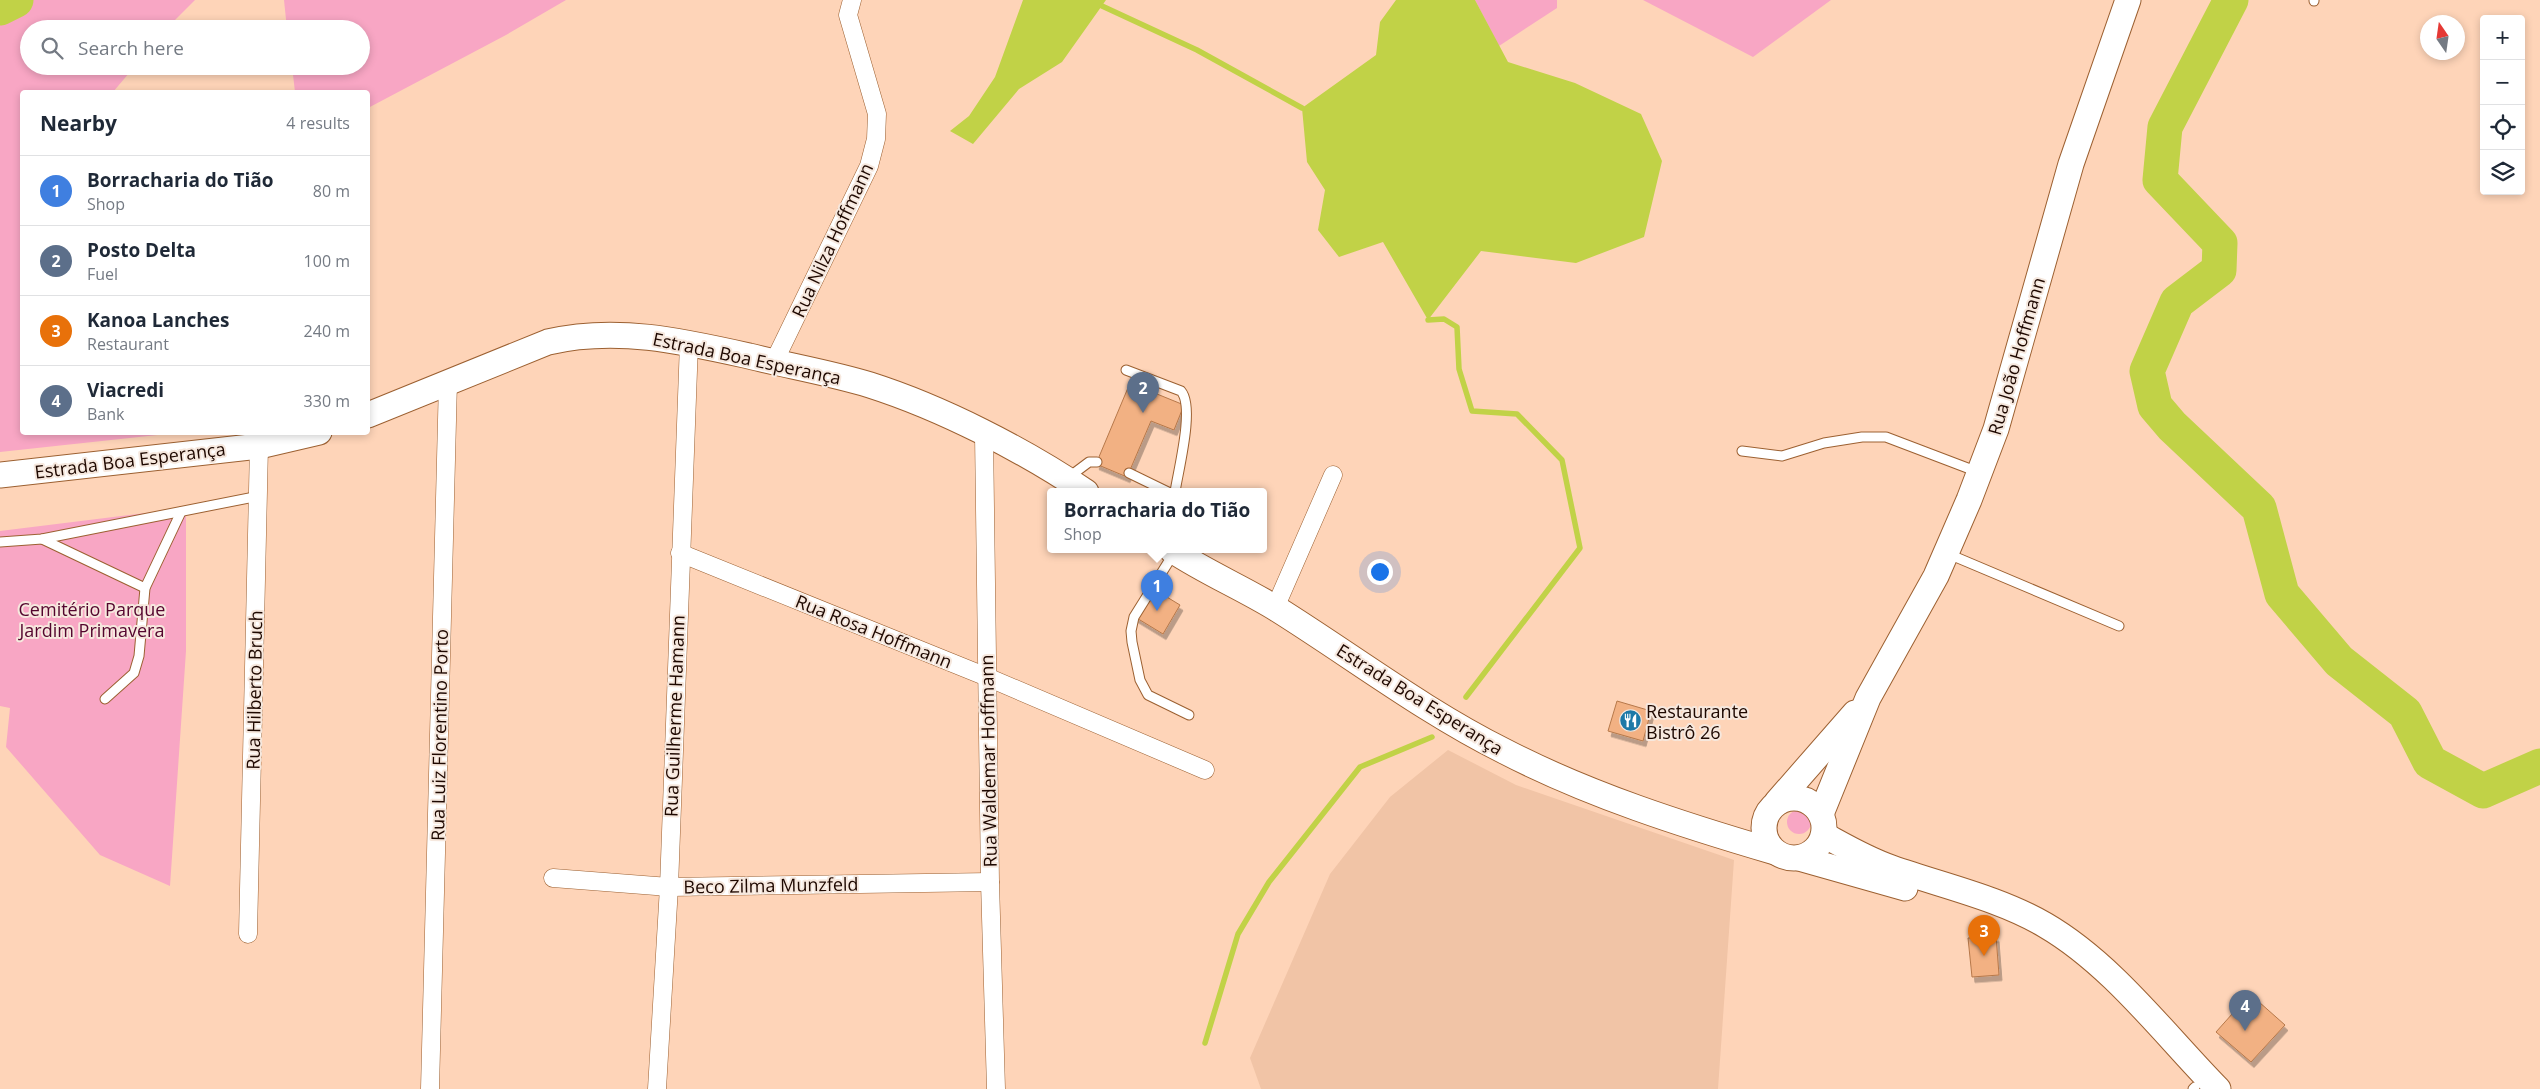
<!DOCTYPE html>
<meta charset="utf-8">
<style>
body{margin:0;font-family:"Open Sans",sans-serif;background:#f6f6f7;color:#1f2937}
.controls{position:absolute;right:15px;top:15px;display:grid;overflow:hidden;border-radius:5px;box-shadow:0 2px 8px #0003}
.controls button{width:45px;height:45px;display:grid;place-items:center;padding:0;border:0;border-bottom:1px solid #e0e1e3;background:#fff;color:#1f2937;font:25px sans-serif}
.compass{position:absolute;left:2420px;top:15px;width:45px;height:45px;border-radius:50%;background:#fff;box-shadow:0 2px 8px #0003;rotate:347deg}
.you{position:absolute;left:1379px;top:571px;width:18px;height:18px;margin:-12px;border:4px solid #fff;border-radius:50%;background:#1a73e8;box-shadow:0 0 0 8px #1a73e833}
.badge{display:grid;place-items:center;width:32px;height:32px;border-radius:50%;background:#1a73e8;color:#fff;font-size:16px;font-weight:700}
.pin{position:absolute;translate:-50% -41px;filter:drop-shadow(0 1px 2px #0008)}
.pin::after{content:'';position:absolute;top:26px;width:18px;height:15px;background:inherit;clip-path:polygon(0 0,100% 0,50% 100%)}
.popup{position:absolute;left:1047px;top:488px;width:220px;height:65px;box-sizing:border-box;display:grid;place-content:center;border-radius:5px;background:#fff;filter:drop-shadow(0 1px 4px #0005);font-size:16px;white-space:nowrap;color:#747a83}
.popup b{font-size:19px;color:#1f2937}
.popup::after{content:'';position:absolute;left:50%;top:100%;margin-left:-10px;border:10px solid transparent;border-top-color:#fff}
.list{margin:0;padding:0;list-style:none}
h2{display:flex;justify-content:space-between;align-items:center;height:65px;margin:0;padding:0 20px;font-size:21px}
h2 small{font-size:16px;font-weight:400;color:#747a83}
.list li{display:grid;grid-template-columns:32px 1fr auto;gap:15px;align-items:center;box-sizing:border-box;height:70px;padding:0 20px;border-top:1px solid #e0e1e3}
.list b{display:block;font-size:19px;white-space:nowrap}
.list p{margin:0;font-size:16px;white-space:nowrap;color:#747a83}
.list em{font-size:16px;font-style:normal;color:#747a83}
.icon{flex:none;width:28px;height:28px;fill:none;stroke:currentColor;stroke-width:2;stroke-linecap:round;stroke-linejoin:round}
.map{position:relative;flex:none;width:2540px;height:1089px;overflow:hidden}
.search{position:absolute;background:#fff;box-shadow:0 2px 8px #0003;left:20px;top:20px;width:350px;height:55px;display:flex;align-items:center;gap:12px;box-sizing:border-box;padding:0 18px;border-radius:28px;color:#747a83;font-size:19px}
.panel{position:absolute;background:#fff;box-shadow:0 2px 8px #0003;left:20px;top:90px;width:350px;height:345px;border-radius:5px}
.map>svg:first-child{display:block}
.built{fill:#f1c4a6}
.green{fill:#f8a6c4}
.water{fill:#c1d247}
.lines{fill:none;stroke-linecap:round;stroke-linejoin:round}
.stream{stroke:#c1d247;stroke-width:5.5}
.river{stroke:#c1d247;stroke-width:35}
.building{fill:#f2b183;stroke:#b6784a;filter:url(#shadow)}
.lane-casing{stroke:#9c6031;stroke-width:11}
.street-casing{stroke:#9c6031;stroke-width:19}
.secondary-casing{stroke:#9c6031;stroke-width:27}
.lane{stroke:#fff;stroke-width:9}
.street{stroke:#fff;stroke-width:18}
.secondary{stroke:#fff;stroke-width:25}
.labels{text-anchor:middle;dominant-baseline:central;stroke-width:4;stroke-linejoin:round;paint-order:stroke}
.street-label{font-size:18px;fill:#1e0800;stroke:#f6e8de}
.park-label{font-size:18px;fill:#54052e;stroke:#f6e8de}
.poi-label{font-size:18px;fill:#1e0800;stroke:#f6e8de;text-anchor:start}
</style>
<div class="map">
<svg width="2540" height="1089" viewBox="0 0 2540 1089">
<defs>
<filter id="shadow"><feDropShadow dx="3" dy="5.5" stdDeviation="0" flood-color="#0004"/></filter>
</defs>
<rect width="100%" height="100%" fill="#fed4b8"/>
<path class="built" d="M1448,750L1516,785L1734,860L1718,1089H1261L1250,1058L1330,874L1390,797Z"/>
<g class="green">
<path d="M0,0H195L166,29H29V66H135L113,92H22V432L176,433L0,452Z"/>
<path d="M284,0H566L506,35L368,108V92H295L292,66H361V29H287Z"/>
<path d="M1475,0H1557V8L1499,46Z"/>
<path d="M1643,0H1831L1753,57Z"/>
<path d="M186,508V651L170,886L100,855L6,747L10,708L0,706V531Z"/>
<circle cx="1799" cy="822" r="12"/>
</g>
<g class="water">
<path d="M1023,0H1106L1062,62L1019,89L973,144L950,131L969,116L995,77Z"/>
<path d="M1396,0H1475L1508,62L1575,83L1641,114L1662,161L1644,237L1576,263L1481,251L1428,320L1383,242L1339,257L1318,230L1325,190L1307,162L1302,108L1376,55L1380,22Z"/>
</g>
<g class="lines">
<g class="stream">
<path d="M1102,6L1197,50L1302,108"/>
<path d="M1428,320L1444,319L1457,327L1459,369L1472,411L1517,414L1562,460L1580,548L1466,697"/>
<path d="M1205,1043L1238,934L1269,882L1360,767L1432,737"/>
</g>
<g class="river">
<path d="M2231,0L2165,127L2160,180L2220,243L2219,270L2177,302L2147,371L2155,406L2172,426L2259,508L2282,594L2339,661L2405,713L2430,762L2483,791L2540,766"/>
<path d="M0,8L16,0"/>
</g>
</g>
<g class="building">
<path d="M1130,383L1184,405L1174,430L1151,421L1127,477L1096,464Z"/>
<path d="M1152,588L1180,605L1163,634L1135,617Z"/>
<path d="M1617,701L1651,711L1643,741L1608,731Z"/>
<path d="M1996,936L1999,975L1972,977L1968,938Z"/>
<path d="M2250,994L2285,1025L2251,1062L2216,1032Z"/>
</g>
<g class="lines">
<defs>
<g id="lane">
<path d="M2314,1V0"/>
<path d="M1126,370L1181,391C1195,407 1178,471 1175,492"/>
<path d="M1742,451L1782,456L1824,443L1862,437H1886L1978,472"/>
<path d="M1129,473L1168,492"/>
<path d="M1069,477L1089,462H1097"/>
<path d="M42,539L145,588"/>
<path d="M0,542L42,539L259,496"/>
<path d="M1174,553L1134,617L1131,631L1132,642L1140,680L1148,695L1189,715"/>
<path d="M1946,553L2119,626"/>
<path d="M105,699L134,673L139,656L145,588L181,512"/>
<path d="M2193,1089L2195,1087"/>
</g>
<g id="street">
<path d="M774,362L869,166L876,139L877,114L848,15L852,0"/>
<path d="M984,434L990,882L996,1089"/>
<path d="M680,553L987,677L1205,770"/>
<path d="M1275,608L1333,475"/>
<path d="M553,878L669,887L990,882"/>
<path d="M248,934L259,446"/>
<path d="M430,1089L448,381"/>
<path d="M657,1089L669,887L689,343"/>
</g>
<g id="secondary">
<path d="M368,415L548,342C616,326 682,341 749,356C789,366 831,373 870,385C942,408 1024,450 1086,492"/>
<path d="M0,475L259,446L319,432"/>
<path d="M1172,550C1205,572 1243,588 1277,609C1352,656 1424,711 1504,751C1589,795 1683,825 1775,852"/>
<circle cx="1794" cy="828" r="30"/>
<path d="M1777,802L1855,713"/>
<path d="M1821,814L1868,698L1936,576L1969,500L1996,429L2071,164L2128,0"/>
<path d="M1824,835C1846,847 1868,860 1892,868C1943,886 1999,898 2045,925C2112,964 2164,1034 2218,1089"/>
<path d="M1799,858L1905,888"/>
</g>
</defs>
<use href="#lane" class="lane-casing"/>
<use href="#street" class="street-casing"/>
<use href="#secondary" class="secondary-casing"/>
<use href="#lane" class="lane"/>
<use href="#street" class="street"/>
<use href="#secondary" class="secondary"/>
</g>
<defs>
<symbol id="restaurant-disc" viewBox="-11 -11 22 22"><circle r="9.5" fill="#1d79a7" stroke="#f6e8de"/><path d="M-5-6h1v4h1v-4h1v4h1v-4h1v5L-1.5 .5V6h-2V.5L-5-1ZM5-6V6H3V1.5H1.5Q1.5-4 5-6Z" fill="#fff"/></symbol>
</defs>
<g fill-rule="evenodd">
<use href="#restaurant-disc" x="1618" y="708" width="25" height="25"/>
</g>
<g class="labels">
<g class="street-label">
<text transform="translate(832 240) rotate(-65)">Rua Nilza Hoffmann</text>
<text transform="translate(2016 356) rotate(-74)">Rua João Hoffmann</text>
<text transform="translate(747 358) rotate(12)">Estrada Boa Esperança</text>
<text transform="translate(130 460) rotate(-7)">Estrada Boa Esperança</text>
<text transform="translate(874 631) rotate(22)">Rua Rosa Hoffmann</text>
<text transform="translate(254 690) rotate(-89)">Rua Hilberto Bruch</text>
<text transform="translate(1420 699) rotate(32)">Estrada Boa Esperança</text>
<text transform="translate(674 716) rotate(-88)">Rua Guilherme Hamann</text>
<text transform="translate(439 735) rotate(-89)">Rua Luiz Florentino Porto</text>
<text transform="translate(988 761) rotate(-91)">Rua Waldemar Hoffmann</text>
<text transform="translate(771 885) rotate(-1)">Beco Zilma Munzfeld</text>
</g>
<g class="park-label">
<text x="92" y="609">Cemitério Parque<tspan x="92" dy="21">Jardim Primavera</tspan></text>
</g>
<g class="poi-label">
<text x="1646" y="711">Restaurante<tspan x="1646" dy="21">Bistrô 26</tspan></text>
</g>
</g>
</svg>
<div class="controls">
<button>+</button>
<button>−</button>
<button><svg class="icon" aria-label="locate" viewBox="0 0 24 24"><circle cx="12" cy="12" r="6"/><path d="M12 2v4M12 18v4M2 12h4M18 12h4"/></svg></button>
<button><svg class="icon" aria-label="layers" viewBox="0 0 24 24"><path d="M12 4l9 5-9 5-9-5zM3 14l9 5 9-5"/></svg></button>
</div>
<svg class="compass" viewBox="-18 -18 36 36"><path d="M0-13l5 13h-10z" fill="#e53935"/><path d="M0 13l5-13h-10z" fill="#747a83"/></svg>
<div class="you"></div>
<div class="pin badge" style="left:1157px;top:611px;background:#3f7fe0">1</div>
<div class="popup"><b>Borracharia do Tião</b>Shop</div>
<div class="pin badge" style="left:1143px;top:413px;background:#5c6f8a">2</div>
<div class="pin badge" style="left:1984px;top:956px;background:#e8710a">3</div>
<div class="pin badge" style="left:2245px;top:1031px;background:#5c6f8a">4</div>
<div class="search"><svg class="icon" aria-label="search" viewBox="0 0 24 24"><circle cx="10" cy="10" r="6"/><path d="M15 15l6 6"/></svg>Search here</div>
<section class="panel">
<h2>Nearby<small>4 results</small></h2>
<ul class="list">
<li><span class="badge" style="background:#3f7fe0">1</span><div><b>Borracharia do Tião</b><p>Shop</p></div><em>80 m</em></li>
<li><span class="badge" style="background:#5c6f8a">2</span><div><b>Posto Delta</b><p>Fuel</p></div><em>100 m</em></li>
<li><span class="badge" style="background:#e8710a">3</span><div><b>Kanoa Lanches</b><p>Restaurant</p></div><em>240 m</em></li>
<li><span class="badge" style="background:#5c6f8a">4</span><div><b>Viacredi</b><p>Bank</p></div><em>330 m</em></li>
</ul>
</section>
</div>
